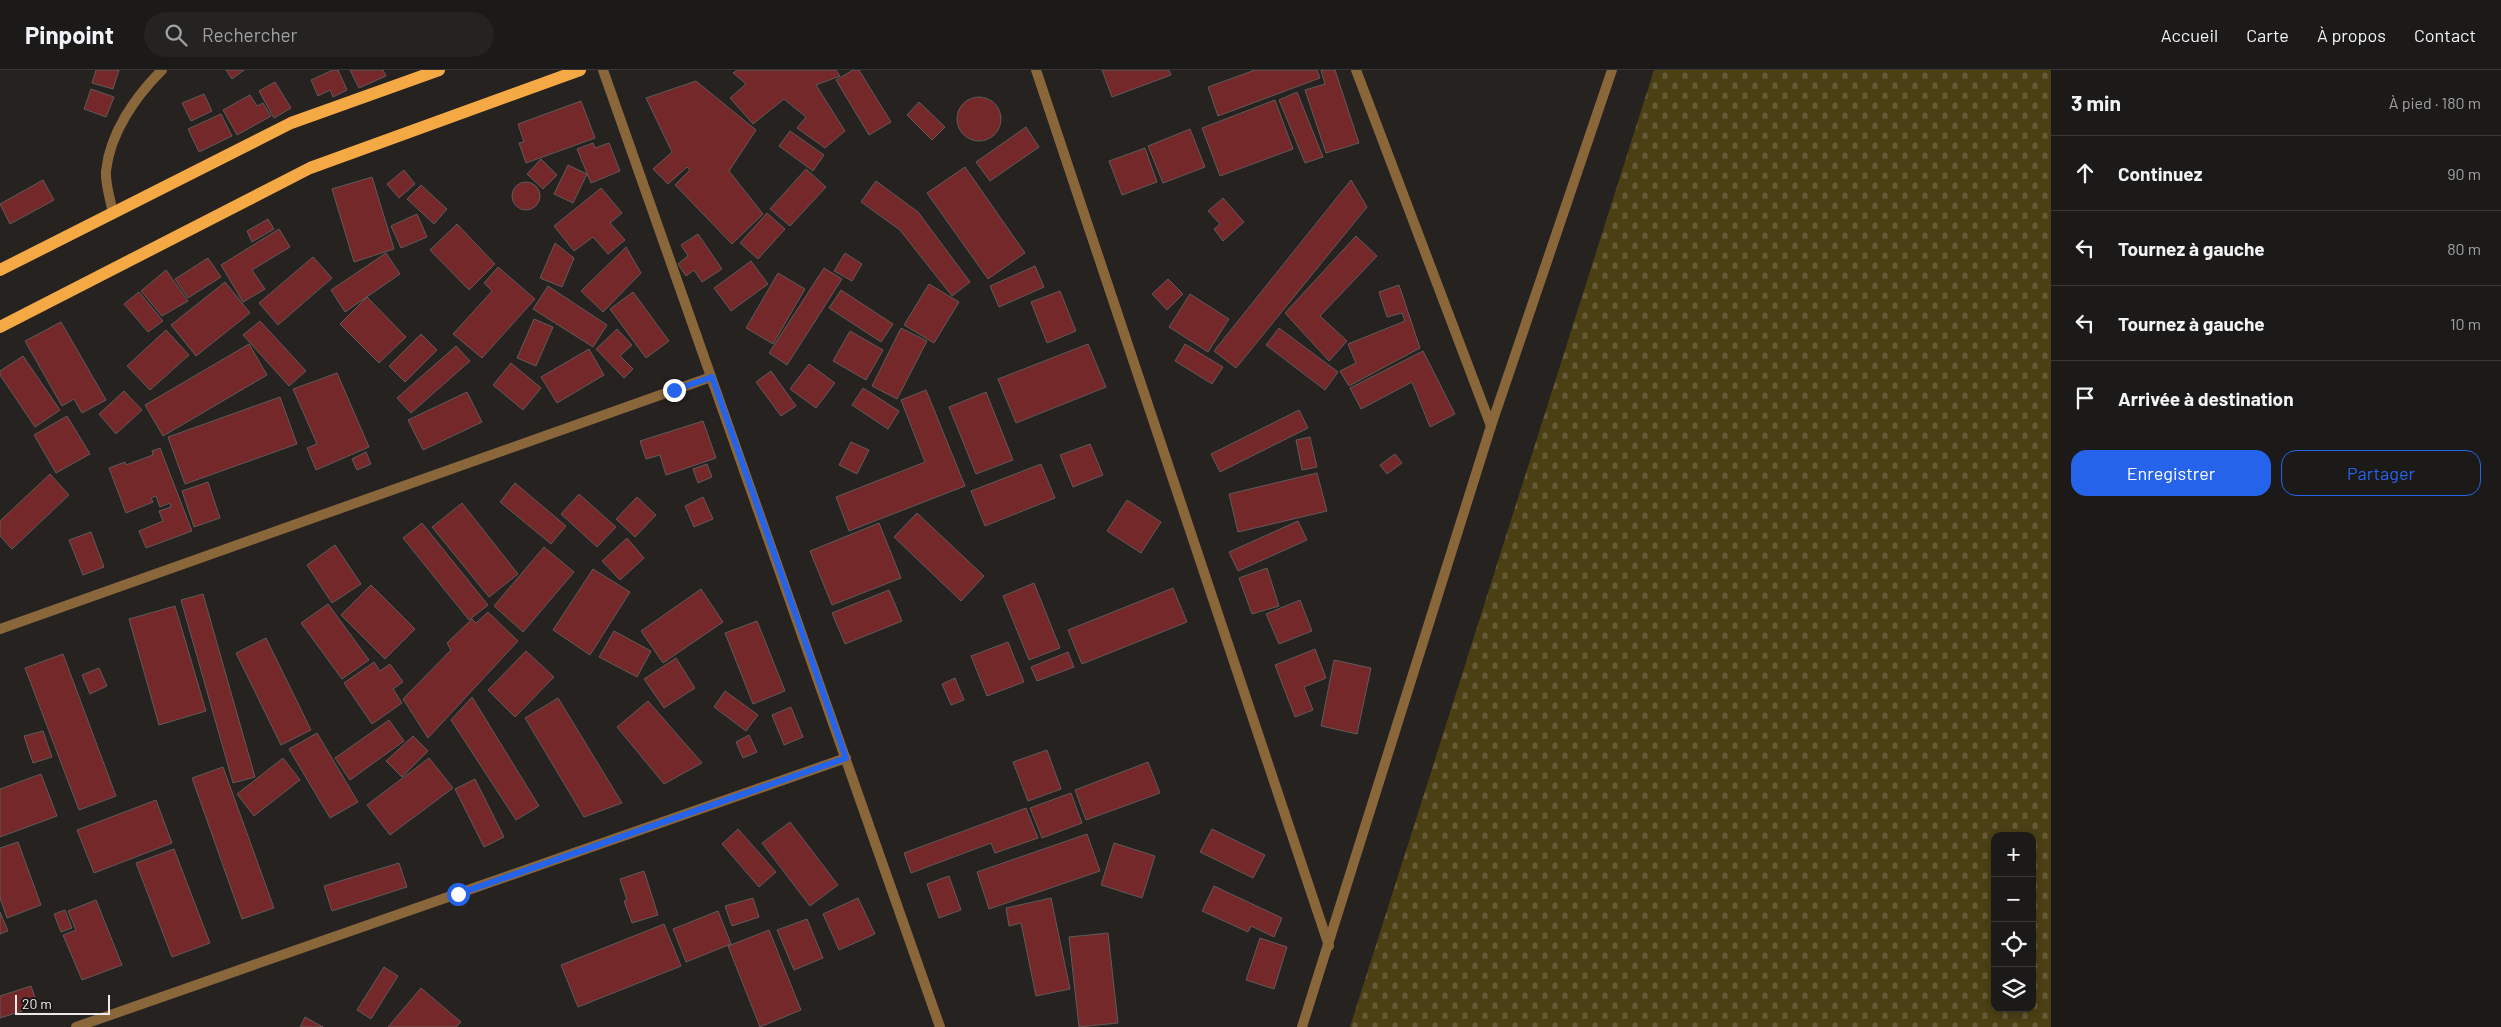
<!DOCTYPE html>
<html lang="fr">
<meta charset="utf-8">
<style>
body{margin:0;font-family:Barlow,sans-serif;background:#252321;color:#f1f3f6}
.controls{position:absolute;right:15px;bottom:15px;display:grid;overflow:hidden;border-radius:10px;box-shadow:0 2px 8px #0003}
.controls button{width:45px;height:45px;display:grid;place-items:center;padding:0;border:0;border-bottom:1px solid #3a3837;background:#1c1a18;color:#f1f3f6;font:25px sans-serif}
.scale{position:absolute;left:15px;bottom:12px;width:95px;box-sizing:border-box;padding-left:5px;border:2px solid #edeae9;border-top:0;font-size:14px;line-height:18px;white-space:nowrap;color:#edeae9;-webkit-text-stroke:4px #1c1817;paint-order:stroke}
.stop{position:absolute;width:15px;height:15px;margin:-11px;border:4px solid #2563eb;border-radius:50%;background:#fff}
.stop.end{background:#2563eb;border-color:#fff;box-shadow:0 1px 5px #0008}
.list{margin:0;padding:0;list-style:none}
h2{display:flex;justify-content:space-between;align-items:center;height:65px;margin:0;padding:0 20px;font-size:21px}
h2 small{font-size:16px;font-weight:400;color:#a0a1a2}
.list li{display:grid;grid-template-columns:32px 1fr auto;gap:15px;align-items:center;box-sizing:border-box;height:75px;padding:0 20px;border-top:1px solid #3a3837}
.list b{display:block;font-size:19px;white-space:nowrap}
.list em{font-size:16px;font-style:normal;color:#a0a1a2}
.actions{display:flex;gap:10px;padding:15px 20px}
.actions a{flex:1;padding:11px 0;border:1px solid #2563eb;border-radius:15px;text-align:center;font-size:18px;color:#2563eb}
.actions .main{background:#2563eb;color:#fff}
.icon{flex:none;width:28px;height:28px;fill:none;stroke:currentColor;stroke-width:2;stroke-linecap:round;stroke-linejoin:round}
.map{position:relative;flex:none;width:2051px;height:957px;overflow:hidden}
header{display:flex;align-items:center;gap:30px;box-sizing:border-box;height:70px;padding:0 25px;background:#1c1a18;border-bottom:1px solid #3a3837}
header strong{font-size:24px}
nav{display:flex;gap:28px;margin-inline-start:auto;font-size:18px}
.search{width:350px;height:45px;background:#252321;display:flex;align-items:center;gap:12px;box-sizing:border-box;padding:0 18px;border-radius:28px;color:#a0a1a2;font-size:19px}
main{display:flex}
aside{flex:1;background:#1c1a18}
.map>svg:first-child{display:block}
.cemetery{fill:url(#cemetery-stones);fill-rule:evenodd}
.building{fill:#752829;stroke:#5f5b5a}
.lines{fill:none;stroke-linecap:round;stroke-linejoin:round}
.minor{stroke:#8a663b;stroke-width:10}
.primary{stroke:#f5a945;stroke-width:12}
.route{stroke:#2563eb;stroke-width:6}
</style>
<header>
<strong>Pinpoint</strong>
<div class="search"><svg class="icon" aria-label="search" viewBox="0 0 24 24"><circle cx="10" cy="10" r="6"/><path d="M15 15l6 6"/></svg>Rechercher</div>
<nav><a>Accueil</a><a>Carte</a><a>À propos</a><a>Contact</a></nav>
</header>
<main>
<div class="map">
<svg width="2051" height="957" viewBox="0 0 2051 957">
<defs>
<pattern id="cemetery-stones" width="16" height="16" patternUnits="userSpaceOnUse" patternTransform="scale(1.25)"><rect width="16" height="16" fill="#4b3f14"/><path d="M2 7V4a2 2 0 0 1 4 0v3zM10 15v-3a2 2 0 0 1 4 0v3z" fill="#655b36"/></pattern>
</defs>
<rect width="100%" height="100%" fill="#252220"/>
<path class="cemetery" d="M1654,0H2051V957H1350ZM1995,766H2032V938H1995Z"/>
<g class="building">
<path d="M96,0H119L113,19L92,13Z"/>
<path d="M226,0H244L232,9Z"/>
<path d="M333,0H338L347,20L333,27L330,20L318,26L311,10Z"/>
<path d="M350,0H383L386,6L359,18Z"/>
<path d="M738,0H836L840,6L816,15L845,61L825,78L797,58L806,47L784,29L753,54L730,28L746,14L733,3Z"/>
<path d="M853,0H859L891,52L869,65L836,10Z"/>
<path d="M1102,0H1169L1171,5L1112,27Z"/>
<path d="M1255,0H1317L1320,8L1218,46L1208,17Z"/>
<path d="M1321,0H1335L1359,73L1326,83L1305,20L1325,14Z"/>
<path d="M696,11L756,60L729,101L763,144L732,174L675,115L690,100L687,97L668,114L653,99L672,82L646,28Z"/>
<path d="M275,12L291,38L274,48L259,21Z"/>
<path d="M91,19L114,27L106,47L84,39Z"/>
<path d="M1297,22L1323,87L1305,93L1279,30Z"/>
<path d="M204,24L212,41L191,51L182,33Z"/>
<path d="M250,25L257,36L263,33L271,46L237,65L223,40Z"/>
<circle cx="979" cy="49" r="22"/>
<path d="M1275,30L1293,79L1220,106L1202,58Z"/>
<path d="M581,31L595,68L526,93L519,73L524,72L518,54Z"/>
<path d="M919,32L945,57L932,70L907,45Z"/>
<path d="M221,44L232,66L199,82L188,59Z"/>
<path d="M1026,57L1039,77L990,111L976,92Z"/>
<path d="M1190,59L1205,97L1163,113L1148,76Z"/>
<path d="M790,61L824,85L813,101L779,76Z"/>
<path d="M593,73L595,78L609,73L620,101L591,113L577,79Z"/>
<path d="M1145,78L1157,112L1122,125L1109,91Z"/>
<path d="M541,89L557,105L543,119L527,104Z"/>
<path d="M568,95L587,104L573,133L554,124Z"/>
<path d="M965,97L1025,183L988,209L927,123Z"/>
<path d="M806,99L826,117L790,156L770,139Z"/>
<path d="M404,100L415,114L399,128L387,114Z"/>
<path d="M372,107L394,179L354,192L332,119Z"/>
<path d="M43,110L54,130L10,154L0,134Z"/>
<path d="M1351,110L1367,137L1236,298L1214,281Z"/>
<path d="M876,111L918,142L970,212L952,226L900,160L861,132Z"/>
<circle cx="526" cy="126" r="14"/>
<path d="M421,115L447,139L434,154L407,129Z"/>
<path d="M601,118L622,143L610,153L625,170L608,184L593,167L574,181L554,156Z"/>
<path d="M1223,128L1244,152L1223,171L1214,159L1220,154L1208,141Z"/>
<path d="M767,143L785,159L758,189L740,173Z"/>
<path d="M417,144L427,167L401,178L391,156Z"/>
<path d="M268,149L274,159L252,172L247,161Z"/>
<path d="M457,154L495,194L469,220L430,180Z"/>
<path d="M279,159L290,177L252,200L265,219L243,232L221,195Z"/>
<path d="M698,164L722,199L702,212L694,200L686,206L678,194L688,186L681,175Z"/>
<path d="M1356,166L1377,186L1320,246L1347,271L1329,291L1285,243Z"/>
<path d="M555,173L574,188L562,217L540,208Z"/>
<path d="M626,177L641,203L603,242L581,221Z"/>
<path d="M386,183L400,204L345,242L331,220Z"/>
<path d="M845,183L862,194L852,211L834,201Z"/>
<path d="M313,187L332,208L278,255L259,233Z"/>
<path d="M208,188L221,207L188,228L175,209Z"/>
<path d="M751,191L768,214L731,241L714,218Z"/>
<path d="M1035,196L1044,217L999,237L990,216Z"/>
<path d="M498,197L535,229L482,288L453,264L492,221L484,213Z"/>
<path d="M824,198L842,209L787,295L769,283Z"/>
<path d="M166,200L188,231L162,246L141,221Z"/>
<path d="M778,203L805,219L773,274L746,258Z"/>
<path d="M1168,209L1183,224L1167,240L1152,224Z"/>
<path d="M225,212L250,243L196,286L171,255Z"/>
<path d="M929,214L959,232L934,273L904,255Z"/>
<path d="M1399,215L1420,278L1349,316L1340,301L1356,293L1348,274L1405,251L1402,243L1387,247L1379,222Z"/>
<path d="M548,216L607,255L593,277L533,239Z"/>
<path d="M841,220L893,254L881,272L829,238Z"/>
<path d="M1060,221L1076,261L1047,273L1031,232Z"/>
<path d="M139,222L163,251L148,262L124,234Z"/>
<path d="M633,222L669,271L646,288L610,239Z"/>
<path d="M1190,224L1229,249L1208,282L1169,257Z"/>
<path d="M367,227L406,267L379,293L340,254Z"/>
<path d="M534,249L553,257L536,296L517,288Z"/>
<path d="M260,251L306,301L289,316L243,265Z"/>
<path d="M61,252L106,330L82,343L74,329L62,336L25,271Z"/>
<path d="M901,258L927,271L897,329L872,316Z"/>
<path d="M1279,258L1338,302L1325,320L1266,275Z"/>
<path d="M617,259L632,275L620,286L633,299L624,308L596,279Z"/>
<path d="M166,260L189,285L150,320L127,296Z"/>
<path d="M850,261L883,280L866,310L833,291Z"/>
<path d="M421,264L437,280L405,312L389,296Z"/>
<path d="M249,274L267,305L163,366L145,335Z"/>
<path d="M1088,274L1106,317L1016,353L998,309Z"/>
<path d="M1185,274L1223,297L1212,314L1175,291Z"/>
<path d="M456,276L470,291L411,343L397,328Z"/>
<path d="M589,279L604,305L557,333L541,307Z"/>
<path d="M1423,281L1455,344L1430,357L1412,312L1361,339L1350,318Z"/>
<path d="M23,286L60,340L35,357L0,305V301Z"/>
<path d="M511,293L541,318L523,340L493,315Z"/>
<path d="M809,294L835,313L816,338L790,319Z"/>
<path d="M771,301L796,336L781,346L756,312Z"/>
<path d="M337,303L369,377L316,400L307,378L317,374L293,319Z"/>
<path d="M863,318L899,341L888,359L852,335Z"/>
<path d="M926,320L965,416L849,461L836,427L925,392L901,330Z"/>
<path d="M124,321L142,340L116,364L99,344Z"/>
<path d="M467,322L482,352L423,380L408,350Z"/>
<path d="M986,322L1013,390L976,404L949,337Z"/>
<path d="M280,327L297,374L185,414L168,367Z"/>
<path d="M1299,340L1308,358L1220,402L1211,384Z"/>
<path d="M67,346L90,384L56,403L34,365Z"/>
<path d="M703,351L716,388L666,405L660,385L646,389L640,371Z"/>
<path d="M1310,367L1317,397L1302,400L1296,370Z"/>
<path d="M851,372L869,380L857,404L839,395Z"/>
<path d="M1090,374L1103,405L1073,417L1060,385Z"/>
<path d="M160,378L192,461L146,478L139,461L163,451L159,441L171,437L170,433L160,437L156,426L151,428L153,432L126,443L109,398L125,392L126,395L153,385L152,381Z"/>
<path d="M366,382L371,394L357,400L352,389Z"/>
<path d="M1395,384L1402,393L1387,404L1380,395Z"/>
<path d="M707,394L712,407L698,413L693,399Z"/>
<path d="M1041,394L1055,428L985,456L971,421Z"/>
<path d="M1317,403L1327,441L1238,462L1229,424Z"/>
<path d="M50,404L69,425L12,479L0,466V451Z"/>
<path d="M208,412L220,448L194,457L182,421Z"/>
<path d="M515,413L566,456L551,474L500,432Z"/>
<path d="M579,424L616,457L597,477L561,444Z"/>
<path d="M637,427L656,445L635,467L616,449Z"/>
<path d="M703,427L713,449L694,457L685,436Z"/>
<path d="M1127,430L1161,452L1141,483L1107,461Z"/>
<path d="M462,433L518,504L489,527L432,457Z"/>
<path d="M917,443L984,506L961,531L894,467Z"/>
<path d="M1298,451L1307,470L1238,501L1229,482Z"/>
<path d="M422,453L488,535L469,550L403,468Z"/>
<path d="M879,453L901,508L832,535L810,481Z"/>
<path d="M91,462L104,497L83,505L69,470Z"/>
<path d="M627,468L644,488L620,510L602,491Z"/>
<path d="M335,475L361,514L332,533L307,495Z"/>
<path d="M544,477L574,502L523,562L494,536Z"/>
<path d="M1267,498L1279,536L1252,544L1239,508Z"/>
<path d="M593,499L630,522L590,585L553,560Z"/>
<path d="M1034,513L1060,578L1029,590L1003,526Z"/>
<path d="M371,515L415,559L385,589L341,545Z"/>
<path d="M1173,518L1187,552L1082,594L1068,560Z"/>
<path d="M701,519L723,552L663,593L641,561Z"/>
<path d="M889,520L902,551L845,574L832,543Z"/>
<path d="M203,524L255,707L233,713L181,530Z"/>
<path d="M1300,530L1312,561L1279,574L1266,544Z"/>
<path d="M328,534L369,590L342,609L301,553Z"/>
<path d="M175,536L206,641L159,655L129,549Z"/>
<path d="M488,542L518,571L428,668L403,629L451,580L447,573L472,549L476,553Z"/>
<path d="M757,551L785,621L753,634L725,563Z"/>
<path d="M614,561L651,581L637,607L599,587Z"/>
<path d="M266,568L311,660L281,675L236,583Z"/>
<path d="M1008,572L1024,612L987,626L971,586Z"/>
<path d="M1315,579L1326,608L1304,617L1313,640L1295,647L1275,595Z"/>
<path d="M526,581L554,607L515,647L488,620Z"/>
<path d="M1068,582L1074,597L1037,611L1031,597Z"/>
<path d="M63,584L116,726L79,740L25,598Z"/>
<path d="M676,588L695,618L664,638L644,609Z"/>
<path d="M1334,590L1371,598L1357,664L1321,656Z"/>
<path d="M374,592L380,601L390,594L403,612L393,619L402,633L372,654L344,613Z"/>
<path d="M99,598L107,616L90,624L82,605Z"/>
<path d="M955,608L964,630L951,635L942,614Z"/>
<path d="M725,621L758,645L746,661L714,637Z"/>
<path d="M472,627L539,736L516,750L451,650Z"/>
<path d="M558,628L622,733L584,747L525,648Z"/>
<path d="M648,631L702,693L664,714L617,657Z"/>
<path d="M791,637L803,667L784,675L772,645Z"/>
<path d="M389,650L404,671L350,710L335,688Z"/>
<path d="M43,661L52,687L33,693L24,666Z"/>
<path d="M317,663L358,732L330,748L289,679Z"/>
<path d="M749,665L757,682L743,688L736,672Z"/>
<path d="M413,666L428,681L402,707L386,691Z"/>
<path d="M1047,680L1061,719L1028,731L1013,692Z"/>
<path d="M283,688L300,710L254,746L237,724Z"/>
<path d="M429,688L453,718L390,765L367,735Z"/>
<path d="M1148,692L1160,723L1086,750L1075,720Z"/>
<path d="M223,697L274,838L242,849L192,708Z"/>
<path d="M41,704L57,746L0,767V719Z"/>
<path d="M475,709L504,767L484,777L455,719Z"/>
<path d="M1071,723L1082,753L1042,768L1030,738Z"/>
<path d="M156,730L172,773L94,803L77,760Z"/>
<path d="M1026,738L1038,768L995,783L991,773L911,803L904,783Z"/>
<path d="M790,752L838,815L810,836L762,773Z"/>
<path d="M738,759L776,802L759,817L722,774Z"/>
<path d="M1212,759L1265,785L1253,808L1200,782Z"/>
<path d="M1087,764L1100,801L989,839L977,802Z"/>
<path d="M18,772L41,835L7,848L0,828V778Z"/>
<path d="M1114,773L1155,786L1142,828L1101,815Z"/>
<path d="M174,779L210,873L172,887L136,793Z"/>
<path d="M399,793L407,817L332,841L324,816Z"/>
<path d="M644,801L658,845L632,853L624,831L627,830L620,809Z"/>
<path d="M949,806L961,840L939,848L927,814Z"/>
<path d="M1214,816L1282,848L1274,867L1251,856L1248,862L1202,841Z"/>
<path d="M753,828L759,847L732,856L725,836Z"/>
<path d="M858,828L875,864L839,880L823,844Z"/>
<path d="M1051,828L1070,919L1036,926L1021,853L1009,856L1006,838Z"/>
<path d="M96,830L122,895L82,910L63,865L76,860L68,841Z"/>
<path d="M65,840L72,858L61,862L54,844Z"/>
<path d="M718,841L731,874L686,892L673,859Z"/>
<path d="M0,842L8,861L0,864Z"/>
<path d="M807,849L823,888L794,900L777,860Z"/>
<path d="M664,854L681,896L578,937L561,895Z"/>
<path d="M769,860L801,940L760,957L728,876Z"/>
<path d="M1108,863L1118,953L1079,957L1069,867Z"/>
<path d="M1260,868L1287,877L1274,919L1246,910Z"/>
<path d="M384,897L398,906L371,949L357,940Z"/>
<path d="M31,916L38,936L0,948V926Z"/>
<path d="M421,918L461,952L456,957H388Z"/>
<path d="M305,947L323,957H300Z"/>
</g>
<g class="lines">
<g class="minor">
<path d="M603,0L940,957"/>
<path d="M1036,0L1329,876"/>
<path d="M1356,0L1491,356"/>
<path d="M113,144C111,131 105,114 106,101C110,63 135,27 162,0"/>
<path d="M0,559L711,307"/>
<path d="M76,957L846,688"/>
<path d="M1302,957L1491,356L1612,0"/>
</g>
<g class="primary">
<path d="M0,200L291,53L439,0"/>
<path d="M0,257L310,98L580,0"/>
</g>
</g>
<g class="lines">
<path class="route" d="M458,824L846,688L712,307L674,320"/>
</g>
</svg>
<div class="controls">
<button>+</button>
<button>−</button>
<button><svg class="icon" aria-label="locate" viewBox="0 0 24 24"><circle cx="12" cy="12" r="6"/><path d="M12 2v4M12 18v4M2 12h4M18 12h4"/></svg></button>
<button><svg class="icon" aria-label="layers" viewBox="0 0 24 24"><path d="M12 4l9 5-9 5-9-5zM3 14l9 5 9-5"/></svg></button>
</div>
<div class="scale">20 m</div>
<div class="stop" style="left:458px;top:824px"></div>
<div class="stop end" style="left:674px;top:320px"></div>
</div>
<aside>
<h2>3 min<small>À pied · 180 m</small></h2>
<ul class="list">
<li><svg class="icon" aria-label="ahead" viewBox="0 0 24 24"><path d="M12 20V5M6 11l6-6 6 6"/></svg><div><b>Continuez</b></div><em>90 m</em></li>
<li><svg class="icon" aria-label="left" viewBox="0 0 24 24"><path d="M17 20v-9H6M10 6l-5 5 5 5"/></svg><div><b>Tournez à gauche</b></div><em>80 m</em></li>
<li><svg class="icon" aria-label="left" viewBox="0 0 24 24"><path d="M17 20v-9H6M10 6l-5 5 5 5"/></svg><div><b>Tournez à gauche</b></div><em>10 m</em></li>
<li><svg class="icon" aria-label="arrive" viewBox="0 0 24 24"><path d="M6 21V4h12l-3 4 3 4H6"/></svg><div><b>Arrivée à destination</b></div></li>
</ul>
<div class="actions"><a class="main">Enregistrer</a><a>Partager</a></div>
</aside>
</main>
